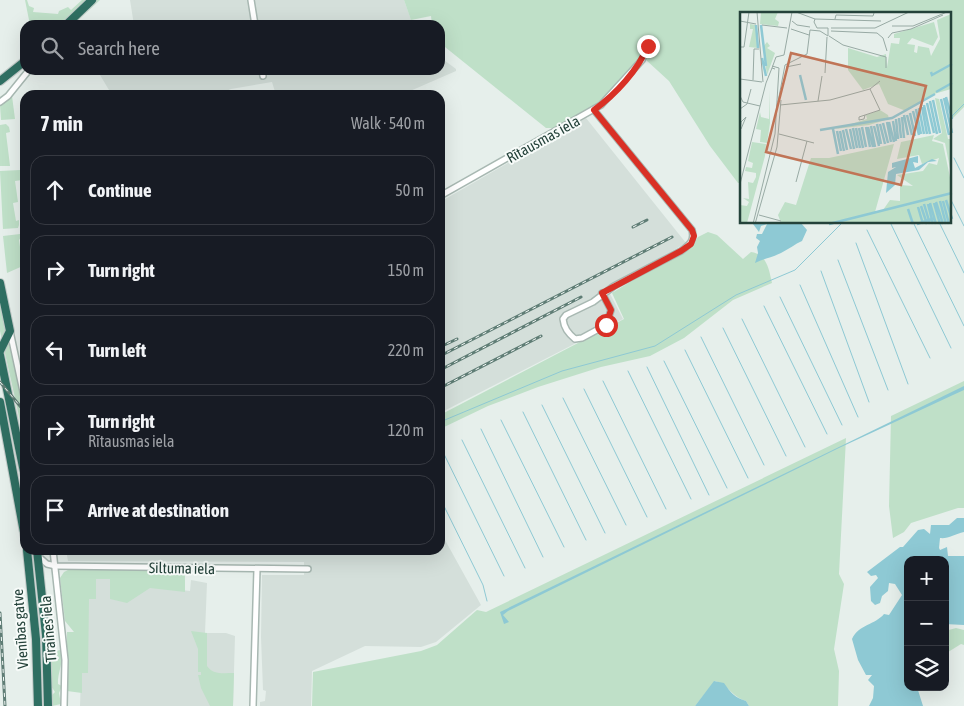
<!DOCTYPE html>
<meta charset="utf-8">
<style>
body{margin:0;font-family:"Asap Condensed",sans-serif;background:#242831;color:#f1f3f6}
.controls{position:absolute;right:15px;bottom:15px;display:grid;overflow:hidden;border-radius:10px;box-shadow:0 5px 20px #0002}
.controls button{width:45px;height:45px;display:grid;place-items:center;padding:0;border:0;border-bottom:1px solid #363941;background:#171b24;color:#f1f3f6;font:25px sans-serif}
.stop{position:absolute;width:15px;height:15px;margin:-11px;border:4px solid #d93025;border-radius:50%;background:#fff}
.stop.end{background:#d93025;border-color:#fff;box-shadow:0 1px 5px #0008}
.list{margin:0;padding:0;list-style:none}
h2{display:flex;justify-content:space-between;align-items:center;height:65px;margin:0;padding:0 20px;font-size:21px}
h2 small{font-size:16px;font-weight:400;color:#9ea1a6}
.list li{display:grid;grid-template-columns:32px 1fr auto;gap:15px;align-items:center;box-sizing:border-box;height:70px;margin:0 10px 10px;padding:0 10px;border:1px solid #363941;border-radius:15px}
.list b{display:block;font-size:19px;white-space:nowrap}
.list p{margin:0;font-size:16px;white-space:nowrap;color:#9ea1a6}
.list em{font-size:16px;font-style:normal;color:#9ea1a6}
.icon{flex:none;width:28px;height:28px;fill:none;stroke:currentColor;stroke-width:2;stroke-linecap:round;stroke-linejoin:round}
.map{position:relative;flex:none;width:964px;height:706px;overflow:hidden}
.search{position:absolute;background:#171b24;box-shadow:0 5px 20px #0002;left:20px;top:20px;width:425px;height:55px;display:flex;align-items:center;gap:12px;box-sizing:border-box;padding:0 18px;border-radius:15px;color:#9ea1a6;font-size:19px}
.panel{position:absolute;background:#171b24;box-shadow:0 5px 20px #0002;left:20px;top:90px;width:425px;height:465px;border-radius:15px}
.map>svg:first-child{display:block}
.built{fill:#d4dfda}
.green{fill:#bfe0c8}
.water{fill:#8ec9d4}
.lines{fill:none;stroke-linecap:round;stroke-linejoin:round}
.stream{stroke:#8ec9d4;stroke-width:1}
.minor-casing{stroke:#a8b8b2;stroke-width:8}
.highway-casing{stroke:#c2cac8;stroke-width:10}
.minor{stroke:#fff;stroke-width:5}
.highway{stroke:#2f6f62;stroke-width:8}
.rail-casing{stroke:#5f7d75;stroke-width:3}
.rail{stroke:#f7fbf9;stroke-width:1;stroke-dasharray:4;stroke-linecap:butt}
.route{stroke:#d93025;stroke-width:6}
.labels{text-anchor:middle;dominant-baseline:central;stroke-width:4;stroke-linejoin:round;paint-order:stroke}
.street-label{font-size:15px;fill:#24423a;stroke:#f7fbf9}
.inset-river{fill:none;stroke:#8ec9d4;stroke-width:2.5}
.inset-road{fill:none;stroke:#98aaa4;stroke-width:1}
.view{fill:#c07456;fill-opacity:0.15;stroke:#c07456;stroke-width:2.5}
.inset-edge{fill:none;stroke:#24423a;stroke-width:2.5}
</style>
<div class="map">
<svg width="964" height="706" viewBox="0 0 964 706">
<rect width="100%" height="100%" fill="#e6efeb"/>
<g class="built">
<path d="M130,0H404L413,25H134Z"/>
<path d="M440,57L456,69V71L401,95H276L272,82L231,89L216,95H112L97,70H440Z"/>
<path d="M586,118L686,243L607,288L623,319L440,413V202Z"/>
<path d="M440,538L445,540L481,605L436,642L421,647L365,646L312,671L311,706H260V702L265,701L266,691L263,690L261,637L262,575H304V562L68,561L66,550H440Z"/>
<path d="M70,576L174,579V589L190,591L191,580L207,583L205,633H226L235,636L233,706H80L82,646Z"/>
</g>
<g class="green">
<path d="M25,0H27L29,6L34,8L33,12L58,14L59,11L68,7L71,10L82,0H100L73,25H30Z"/>
<path d="M404,0H964V107L950,121V14H742L741,183H738L710,146L669,81L646,60L639,59L600,103L554,128H546L440,43V25H432L431,16L411,20Z"/>
<path d="M39,70L28,76L12,96L15,119L1,120L0,105C16,98 20,71 39,70Z"/>
<path d="M6,124L9,127L10,132L6,133L10,166H0V125Z"/>
<path d="M20,170L22,180L15,181L18,202L13,203L16,221L19,220V225L18,228L3,229L0,171Z"/>
<path d="M708,232L717,235L743,259L751,252C767,254 769,270 772,283L733,300L684,338L650,356L601,367L538,387L488,406L440,429V415L624,319L612,293L694,243L698,237Z"/>
<path d="M20,234L22,236L19,240L22,261H25V265L7,273L3,236Z"/>
<path d="M0,300L24,408L25,443L0,331Z"/>
<path d="M964,381V508H958L911,523L904,532L893,538L889,506L891,416Z"/>
<path d="M846,438L839,574L844,584L834,649L839,671L838,706H749L746,701C732,697 728,684 715,681L695,706H312L313,672L421,651L437,645L477,610L486,612Z"/>
<path d="M70,569L180,571L185,576V592L150,588L127,603L110,599V579H96V599H89L88,673H82V693L67,691V632H74L65,621L60,578L64,572Z"/>
<path d="M956,628L964,630V645L961,644L945,654V631Z"/>
<path d="M191,631L207,633V666C213,675 223,673 234,673L233,706H210L201,688L198,675H201V672H198V649Z"/>
<path d="M60,650C65,661 57,673 58,684L62,686L59,693L61,704L52,706V695L55,692L51,686V658L59,659V657L55,655L56,651Z"/>
</g>
<g class="water">
<path d="M748,223H801L807,230L802,241C795,244 789,249 781,253C773,257 763,259 755,263L758,253L757,247L760,241L756,238L757,234H762L767,224L761,226L759,232L753,224Z"/>
<path d="M964,386V390L953,395L839,448L508,611L503,615L509,622L504,624L500,612Z"/>
<path d="M957,518H964V532C955,534 948,539 940,538L939,548L940,550L947,547L948,556H964V625L945,624V560H908V687H917L923,706H869L873,698L874,686L868,680L872,675H866L858,660L852,639C859,624 875,625 884,614L889,615L902,595L895,584L889,583L888,591L882,596L880,603L875,605L871,601L870,587L878,578L876,575L871,576L867,572L900,547H903L918,530L924,529L930,534L931,525H949Z"/>
<path d="M714,681L724,683C731,693 734,697 746,701L749,706H695Z"/>
</g>
<g class="lines">
<g class="stream">
<path d="M950,118L964,104"/>
<path d="M954,158L964,178"/>
<path d="M950,198L964,226"/>
<path d="M890,222L951,348"/>
<path d="M913,222L964,326"/>
<path d="M939,222L964,273"/>
<path d="M867,230L930,358"/>
<path d="M856,243L908,384"/>
<path d="M838,260L888,390"/>
<path d="M821,271L869,402"/>
<path d="M800,285L858,417"/>
<path d="M780,297L842,425"/>
<path d="M764,306L827,434"/>
<path d="M742,319L805,447"/>
<path d="M723,328L786,456"/>
<path d="M701,337L764,465"/>
<path d="M685,350L748,478"/>
<path d="M664,361L727,488"/>
<path d="M647,367L709,495"/>
<path d="M628,371L691,499"/>
<path d="M603,381L666,509"/>
<path d="M584,389L647,517"/>
<path d="M563,398L626,525"/>
<path d="M542,405L605,533"/>
<path d="M523,412L586,540"/>
<path d="M501,420L564,547"/>
<path d="M440,422L562,371L655,346L736,295L795,270L843,222"/>
<path d="M481,429L543,557"/>
<path d="M462,440L525,568"/>
<path d="M441,448L504,576"/>
<path d="M440,498L483,585L487,601"/>
</g>
<defs>
<g id="minor">
<path d="M251,0L255,25"/>
<path d="M262,70L263,76"/>
<path d="M0,102L8,96L29,70"/>
<path d="M594,110L692,230C695,241 689,245 681,251L614,286L593,302L566,315L563,319C564,328 568,333 575,339L582,338L606,325L611,310L602,293"/>
<path d="M440,196L601,105L642,60L649,41"/>
<path d="M10,331L25,401"/>
<path d="M53,550L65,660L64,706"/>
<path d="M38,556L47,564L56,566L308,569"/>
<path d="M253,706L257,569"/>
</g>
<g id="highway">
<path d="M66,25L92,0"/>
<path d="M0,81L25,61"/>
<path d="M0,283L10,331L0,351"/>
<path d="M0,355L25,477"/>
<path d="M0,402L25,538"/>
<path d="M27,550L36,639L38,706"/>
<path d="M37,550L46,635L48,706"/>
</g>
</defs>
<use href="#minor" class="minor-casing"/>
<use href="#highway" class="highway-casing"/>
<use href="#minor" class="minor"/>
<use href="#highway" class="highway"/>
<defs>
<g id="rail">
<path d="M633,227L647,220"/>
<path d="M440,347L457,339"/>
<path d="M440,356L672,237"/>
<path d="M440,370L581,297"/>
<path d="M0,382L25,412"/>
<path d="M440,388L541,336"/>
<path d="M0,613L5,706"/>
</g>
</defs>
<use href="#rail" class="rail-casing"/>
<use href="#rail" class="rail"/>
</g>
<g class="lines">
<path class="route" d="M606,325L611,310L602,293L681,251L691,244L694,236L692,230L594,110C616,94 638,70 648,46"/>
</g>
<g class="labels">
<g class="street-label">
<text transform="translate(543 139) rotate(-29)">Rītausmas iela</text>
<text transform="translate(182 568) rotate(1)">Siltuma iela</text>
<text transform="translate(20 629) rotate(-94)">Vienības gatve</text>
<text transform="translate(48 629) rotate(-95)">Tīraines iela</text>
</g>
</g>
<g transform="translate(740 12)">
<rect width="211" height="211" fill="#e6efeb"/>
<path d="M21,0H38L35,7L39,10L38,14L20,12ZM211,2V77L194,82L166,99L148,92L139,72L123,78L108,58V36L137,45L146,42L147,55L151,31L159,32L160,26H154V22L194,10L198,25L193,34L172,26L167,32L175,33L174,40L177,41L178,34L189,36L191,44L200,27L197,8ZM10,12L16,13L18,36L9,35L13,17H10ZM27,30L30,34L27,36L35,41L27,63L23,35ZM29,78L30,111L27,131L20,130L21,118L16,117L20,100L21,105L29,107ZM195,86L199,87L208,127H211V162L205,131L193,127L202,121ZM140,98L148,103L149,107L129,113L95,117L127,107L126,103ZM194,123L192,129L203,132L211,170V211H41L38,203L45,190L56,193L71,146H89L154,132L135,200L169,191L143,198L150,188L160,189V173L173,174L157,163L183,159L189,151L197,153L199,146L182,152L179,143L157,147L161,130ZM12,130L26,132L25,144L7,211H0V193L7,194L9,190L3,186L9,187L8,170L13,171L16,165V161L5,159L6,155L12,156L13,151L8,149Z" fill="#bfe0c8"/>
<path d="M178,144V151L173,150L175,156L192,147L197,149L188,150L179,158L156,162L155,173L146,181L148,160L156,155L152,156V151Z" fill="#8ec9d4"/>
<path class="inset-river" d="M16,13L18,36M21,13L26,54M22,46L26,64M191,60L192,63L212,52M60,63L66,88M196,80L212,71M206,85L212,107M204,86L212,121M201,87L209,123M193,88L200,121M190,89L197,122M187,91L194,121M184,93L190,122M182,95L187,122M179,96L184,122M176,97L181,122M173,99L179,123M170,101L175,124M164,103L168,123M167,103L172,123M162,105L164,126M159,106L161,126M156,107L158,127M153,109L156,129M147,110L151,130M149,110L154,130M143,111L148,131M137,112L141,132M140,112L145,132M131,114L135,135M134,114L139,134M122,115L126,135M126,115L130,135M128,115L133,135M113,116L117,136M116,116L120,136M119,116L123,136M93,117L98,142M106,117L111,137M110,117L114,137M80,118L152,106L195,82M103,118L107,138M97,119L101,139M100,119L104,139M206,188L212,207M200,189L206,212M203,189L209,212M196,190L203,212M190,191L196,212M194,191L200,212M184,192L190,212M188,192L193,212M181,194L187,212M178,195L183,212M168,197L173,212M89,212L212,181M177,212L195,206"/>
<path class="inset-road" d="M17,0L23,70M56,0L75,7L74,10M75,7L141,9M95,7L96,3L133,4L134,1M0,9L16,12M52,9L57,13L70,15M22,13L47,16M152,14H173L207,0M91,16H135L169,0M51,17L69,23M91,19L137,21L143,26L147,39M89,24L103,33L146,45V56M148,26L152,21L171,17L203,3M0,35H4L9,0M46,55L61,52M32,56L36,45L44,43L52,0M85,61L87,25M0,67L22,70M13,68L14,37H19M0,84L3,90L20,94M78,89L82,64M38,90L45,53L67,42L70,18L80,19L88,24V16H77L74,10M40,93L90,88L130,77L140,69M0,97L7,92L11,77M125,103L124,107L119,108V105L140,98L130,77M0,122L1,110L6,105L1,117M39,122L74,131M56,170L67,129M0,172L26,71L32,56L35,57M19,203L41,209M13,212L35,122L39,56L32,54M15,212L37,135L41,88"/>
<path class="view" d="M51,41L186,74L161,173L26,140Z"/>
<rect width="211" height="211" class="inset-edge"/>
</g>
</svg>
<div class="controls">
<button>+</button>
<button>−</button>
<button><svg class="icon" aria-label="layers" viewBox="0 0 24 24"><path d="M12 4l9 5-9 5-9-5zM3 14l9 5 9-5"/></svg></button>
</div>
<div class="stop" style="left:606px;top:325px"></div>
<div class="stop end" style="left:648px;top:46px"></div>
<div class="search"><svg class="icon" aria-label="search" viewBox="0 0 24 24"><circle cx="10" cy="10" r="6"/><path d="M15 15l6 6"/></svg>Search here</div>
<section class="panel">
<h2>7 min<small>Walk · 540 m</small></h2>
<ul class="list">
<li><svg class="icon" aria-label="ahead" viewBox="0 0 24 24"><path d="M12 20V5M6 11l6-6 6 6"/></svg><div><b>Continue</b></div><em>50 m</em></li>
<li><svg class="icon" aria-label="right" viewBox="0 0 24 24"><path d="M7 20v-9h11M14 6l5 5-5 5"/></svg><div><b>Turn right</b></div><em>150 m</em></li>
<li><svg class="icon" aria-label="left" viewBox="0 0 24 24"><path d="M17 20v-9H6M10 6l-5 5 5 5"/></svg><div><b>Turn left</b></div><em>220 m</em></li>
<li><svg class="icon" aria-label="right" viewBox="0 0 24 24"><path d="M7 20v-9h11M14 6l5 5-5 5"/></svg><div><b>Turn right</b><p>Rītausmas iela</p></div><em>120 m</em></li>
<li><svg class="icon" aria-label="arrive" viewBox="0 0 24 24"><path d="M6 21V4h12l-3 4 3 4H6"/></svg><div><b>Arrive at destination</b></div></li>
</ul>
</section>
</div>
